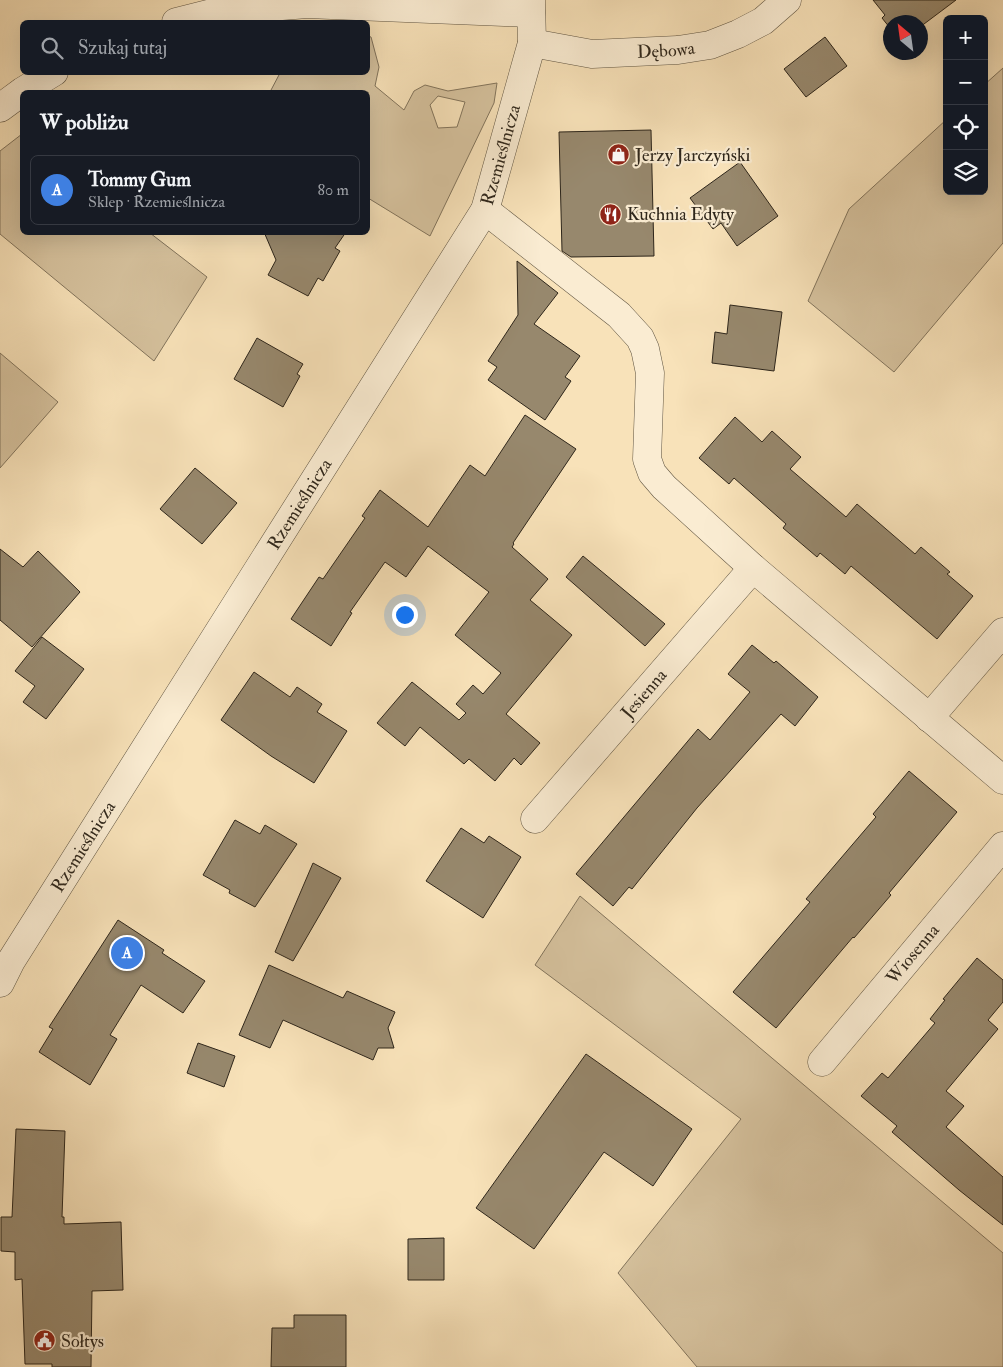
<!DOCTYPE html>
<html lang="pl">
<meta charset="utf-8">
<style>
body{margin:0;font-family:"IM FELL Double Pica",serif;background:#242831;color:#f1f3f6}
.controls{position:absolute;right:15px;top:15px;display:grid;overflow:hidden;border-radius:8px;box-shadow:0 5px 20px #0002}
.controls button{width:45px;height:45px;display:grid;place-items:center;padding:0;border:0;border-bottom:1px solid #363941;background:#171b24;color:#f1f3f6;font:25px sans-serif}
.compass{position:absolute;left:883px;top:15px;width:45px;height:45px;border-radius:50%;background:#171b24;box-shadow:0 5px 20px #0002;rotate:331deg}
.you{position:absolute;left:404px;top:614px;width:18px;height:18px;margin:-12px;border:4px solid #fff;border-radius:50%;background:#1a73e8;box-shadow:0 0 0 8px #1a73e833}
.badge{display:grid;place-items:center;width:32px;height:32px;border-radius:50%;background:#0f766e;color:#fff;font-size:16px;font-weight:700}
.pin{position:absolute;translate:-50% -50%;border:2px solid #fff;box-shadow:0 1px 5px #0006}
.list{margin:0;padding:0;list-style:none}
h2{display:flex;justify-content:space-between;align-items:center;height:65px;margin:0;padding:0 20px;font-size:21px}
h2 small{font-size:16px;font-weight:400;color:#9ea1a6}
.list li{display:grid;grid-template-columns:32px 1fr auto;gap:15px;align-items:center;box-sizing:border-box;height:70px;margin:0 10px 10px;padding:0 10px;border:1px solid #363941;border-radius:8px}
.list b{display:block;font-size:19px;white-space:nowrap}
.list p{margin:0;font-size:16px;white-space:nowrap;color:#9ea1a6}
.list em{font-size:16px;font-style:normal;color:#9ea1a6}
.icon{flex:none;width:28px;height:28px;fill:none;stroke:currentColor;stroke-width:2;stroke-linecap:round;stroke-linejoin:round}
.map{position:relative;flex:none;width:1003px;height:1367px;overflow:hidden}
.search{position:absolute;background:#171b24;box-shadow:0 5px 20px #0002;left:20px;top:20px;width:350px;height:55px;display:flex;align-items:center;gap:12px;box-sizing:border-box;padding:0 18px;border-radius:8px;color:#9ea1a6;font-size:19px}
.panel{position:absolute;background:#171b24;box-shadow:0 5px 20px #0002;left:20px;top:90px;width:350px;height:145px;border-radius:8px}
.map>svg:first-child{display:block}
.green{fill:#d6c29e;stroke:#82745c;fill-rule:evenodd}
.building{fill:#97886d;stroke:#2e261b}
.lines{fill:none;stroke-linecap:round;stroke-linejoin:round}
.street-casing{stroke:#605542;stroke-width:29}
.street{stroke:#faecd2;stroke-width:28}
.labels{text-anchor:middle;dominant-baseline:central;stroke-width:4.5;stroke-linejoin:round;paint-order:stroke}
.street-label{font-size:18px;fill:#2e261b;stroke:#faecd2}
.poi-label{font-size:18px;fill:#2e261b;stroke:#faecd2;text-anchor:start}
</style>
<div class="map">
<svg width="1003" height="1367" viewBox="0 0 1003 1367">
<rect width="100%" height="100%" fill="#f8e2b9"/>
<filter id="stains"><feTurbulence type="fractalNoise" baseFrequency=".004" numOctaves="4"/><feColorMatrix values="0 0 0 0 .2 0 0 0 0 .09 0 0 0 0 .02 0 0 0 .5 -.17"/></filter>
<radialGradient id="worn" r=".72"><stop offset=".6" stop-color="#630" stop-opacity="0"/><stop offset="1" stop-color="#630" stop-opacity=".3"/></radialGradient>
<g class="green">
<path d="M368,36L371,37L379,67L375,86L404,110L414,91L425,85L448,91L497,83L494,103L430,236L368,198V92H270L280,73L368,72ZM438,96L465,102L457,127L438,128L430,105Z"/>
<path d="M1003,68V243L894,372L808,301L849,209L947,119V191H984V85Z"/>
<path d="M22,134V232L150,233L207,277L154,361L0,234V151Z"/>
<path d="M0,353L58,402L0,468Z"/>
<path d="M580,896L1003,1253V1367H697L618,1273L741,1119L535,965Z"/>
</g>
<g class="building">
<path d="M873,0H956L920,27V22H890V28L882,18L885,15Z"/>
<path d="M825,37L847,66L806,97L784,69Z"/>
<path d="M651,130L654,256L571,257L562,251L559,132Z"/>
<path d="M740,162L778,216L737,246L721,223L713,229L690,198Z"/>
<path d="M264,232H346L335,248L340,251L323,281L318,278L308,296L268,275L276,260Z"/>
<path d="M517,261L558,293L534,324L580,356L565,377L571,381L545,420L488,380L497,367L488,361L518,315Z"/>
<path d="M730,305L782,312L774,371L712,363L715,332L727,334Z"/>
<path d="M257,338L303,364L297,374L300,376L283,407L234,379Z"/>
<path d="M525,415L576,449L513,543L514,544L512,547L548,579L530,600L572,635L506,714L540,743L521,765L514,758L495,781L469,759L464,764L420,727L405,746L377,723L412,682L459,720L466,713L456,704L473,685L483,694L501,673L455,635L489,592L428,546L406,577L385,562L350,612L352,613L331,646L291,619L319,577L323,579L365,518L362,516L380,490L428,527L470,465L485,476Z"/>
<path d="M735,417L762,442L772,431L801,457L790,469L846,517L857,504L915,554L921,547L950,572L947,574L973,596L937,639L851,566L845,574L820,553L817,557L783,528L786,524L734,478L729,484L699,458Z"/>
<path d="M195,468L237,503L202,544L160,509Z"/>
<path d="M0,549L23,567L38,551L80,592L32,647L0,620Z"/>
<path d="M583,556L665,624L645,646L566,577Z"/>
<path d="M42,637L84,669L46,719L23,702L35,686L15,671Z"/>
<path d="M752,645L774,663L776,661L818,697L795,726L781,714L697,808L632,889L629,887L613,906L576,874L698,729L710,740L750,692L728,674Z"/>
<path d="M254,672L290,697L297,687L322,704L317,712L347,731L314,783L271,756L221,720Z"/>
<path d="M909,771L957,812L889,893L891,895L854,938L853,937L776,1028L733,992L810,902L806,899L876,817L873,814Z"/>
<path d="M235,820L260,834L265,825L297,844L255,907L229,893L230,890L203,875Z"/>
<path d="M461,828L484,843L489,836L521,857L483,918L426,881Z"/>
<path d="M313,863L341,878L293,961L275,952Z"/>
<path d="M118,920L164,950L162,953L205,981L183,1013L141,985L110,1035L117,1039L90,1085L39,1052L53,1029L49,1027Z"/>
<path d="M977,958L1003,980V1002L988,1020L998,1029L946,1091L964,1106L946,1127L1003,1177V1225L959,1190L892,1132L897,1126L861,1096L882,1073L888,1078L935,1023L930,1019L945,1000L943,999Z"/>
<path d="M269,965L343,998L347,991L395,1012L388,1028L394,1048H378L373,1060L283,1020L270,1048L239,1035Z"/>
<path d="M198,1043L235,1056L224,1087L187,1073Z"/>
<path d="M586,1054L692,1129L653,1186L604,1152L534,1249L476,1208Z"/>
<path d="M16,1129L65,1131L62,1217H64V1224L121,1222L123,1290L92,1291L91,1367H52V1364H25L22,1279L15,1280V1252L1,1251V1217H12Z"/>
<path d="M444,1238V1280H408V1239Z"/>
<path d="M294,1315H346V1367H271L272,1328H294Z"/>
</g>
<g class="lines">
<defs>
<g id="street">
<path d="M176,22L220,11L307,4L531,13"/>
<path id="s1" d="M532,43L592,54L678,50L710,45L738,34L763,21L787,0"/>
<path d="M0,108L23,91L54,72"/>
<path d="M485,210L619,315L640,338L645,349L650,373L647,459L652,473L664,487L753,568L1003,780"/>
<path d="M929,718L1003,632"/>
<path id="s2" d="M535,819L753,568"/>
<path id="s3" d="M0,983L11,961L485,210L532,43L531,0"/>
<path id="s4" d="M822,1062L1003,846"/>
</g>
</defs>
<use href="#street" class="street-casing"/>
<use href="#street" class="street"/>
</g>
<defs>
<symbol id="shop-disc" viewBox="-11 -11 22 22"><circle r="9.5" fill="#8f2418" stroke="#faecd2"/><path d="M-5-2.5h2.3a2.7 3.5 0 0 1 5.4 0H5L5.5 6h-11ZM-1.5-2.5h3a1.5 2.3 0 0 0-3 0Z" fill="#fff"/></symbol>
<symbol id="restaurant-disc" viewBox="-11 -11 22 22"><circle r="9.5" fill="#8f2418" stroke="#faecd2"/><path d="M-5-6h1v4h1v-4h1v4h1v-4h1v5L-1.5 .5V6h-2V.5L-5-1ZM5-6V6H3V1.5H1.5Q1.5-4 5-6Z" fill="#fff"/></symbol>
<symbol id="civic-disc" viewBox="-11 -11 22 22"><circle r="9.5" fill="#8f2418" stroke="#faecd2"/><path d="M-.6-6.5H3V-4.5H.6V-3L4-1V1h2V6H-6V1h2V-1L-.6-3ZM-1.2 2.5V6h2.4V2.5Z" fill="#fff"/></symbol>
</defs>
<g fill-rule="evenodd">
<use href="#shop-disc" x="606" y="142" width="25" height="25"/>
<use href="#restaurant-disc" x="598" y="202" width="25" height="25"/>
<use href="#civic-disc" x="32" y="1328" width="25" height="25"/>
</g>
<g class="labels">
<g class="street-label">
<text stroke="none"><textPath href="#s1" startOffset="135">Dębowa</textPath></text>
<text stroke="none"><textPath href="#s3" startOffset="970">Rzemieślnicza</textPath></text>
<text stroke="none"><textPath href="#s3" startOffset="565">Rzemieślnicza</textPath></text>
<text stroke="none"><textPath href="#s2" startOffset="166">Jesienna</textPath></text>
<text stroke="none"><textPath href="#s3" startOffset="160">Rzemieślnicza</textPath></text>
<text stroke="none"><textPath href="#s4" startOffset="141">Wiosenna</textPath></text>
</g>
<g class="poi-label">
<text x="635" y="155">Jerzy Jarczyński</text>
<text x="627" y="214">Kuchnia Edyty</text>
<text x="61" y="1341">Sołtys</text>
</g>
</g>
<rect width="100%" height="100%" filter="url(#stains)"/>
<rect width="100%" height="100%" fill="url(#worn)"/>
</svg>
<div class="controls">
<button>+</button>
<button>−</button>
<button><svg class="icon" aria-label="locate" viewBox="0 0 24 24"><circle cx="12" cy="12" r="6"/><path d="M12 2v4M12 18v4M2 12h4M18 12h4"/></svg></button>
<button><svg class="icon" aria-label="layers" viewBox="0 0 24 24"><path d="M12 4l9 5-9 5-9-5zM3 14l9 5 9-5"/></svg></button>
</div>
<svg class="compass" viewBox="-18 -18 36 36"><path d="M0-13l5 13h-10z" fill="#e53935"/><path d="M0 13l5-13h-10z" fill="#9ea1a6"/></svg>
<div class="you"></div>
<div class="pin badge" style="left:127px;top:953px;background:#3f7fe0">A</div>
<div class="search"><svg class="icon" aria-label="search" viewBox="0 0 24 24"><circle cx="10" cy="10" r="6"/><path d="M15 15l6 6"/></svg>Szukaj tutaj</div>
<section class="panel">
<h2>W pobliżu<small></small></h2>
<ul class="list">
<li><span class="badge" style="background:#3f7fe0">A</span><div><b>Tommy Gum</b><p>Sklep · Rzemieślnicza</p></div><em>80 m</em></li>
</ul>
</section>
</div>
